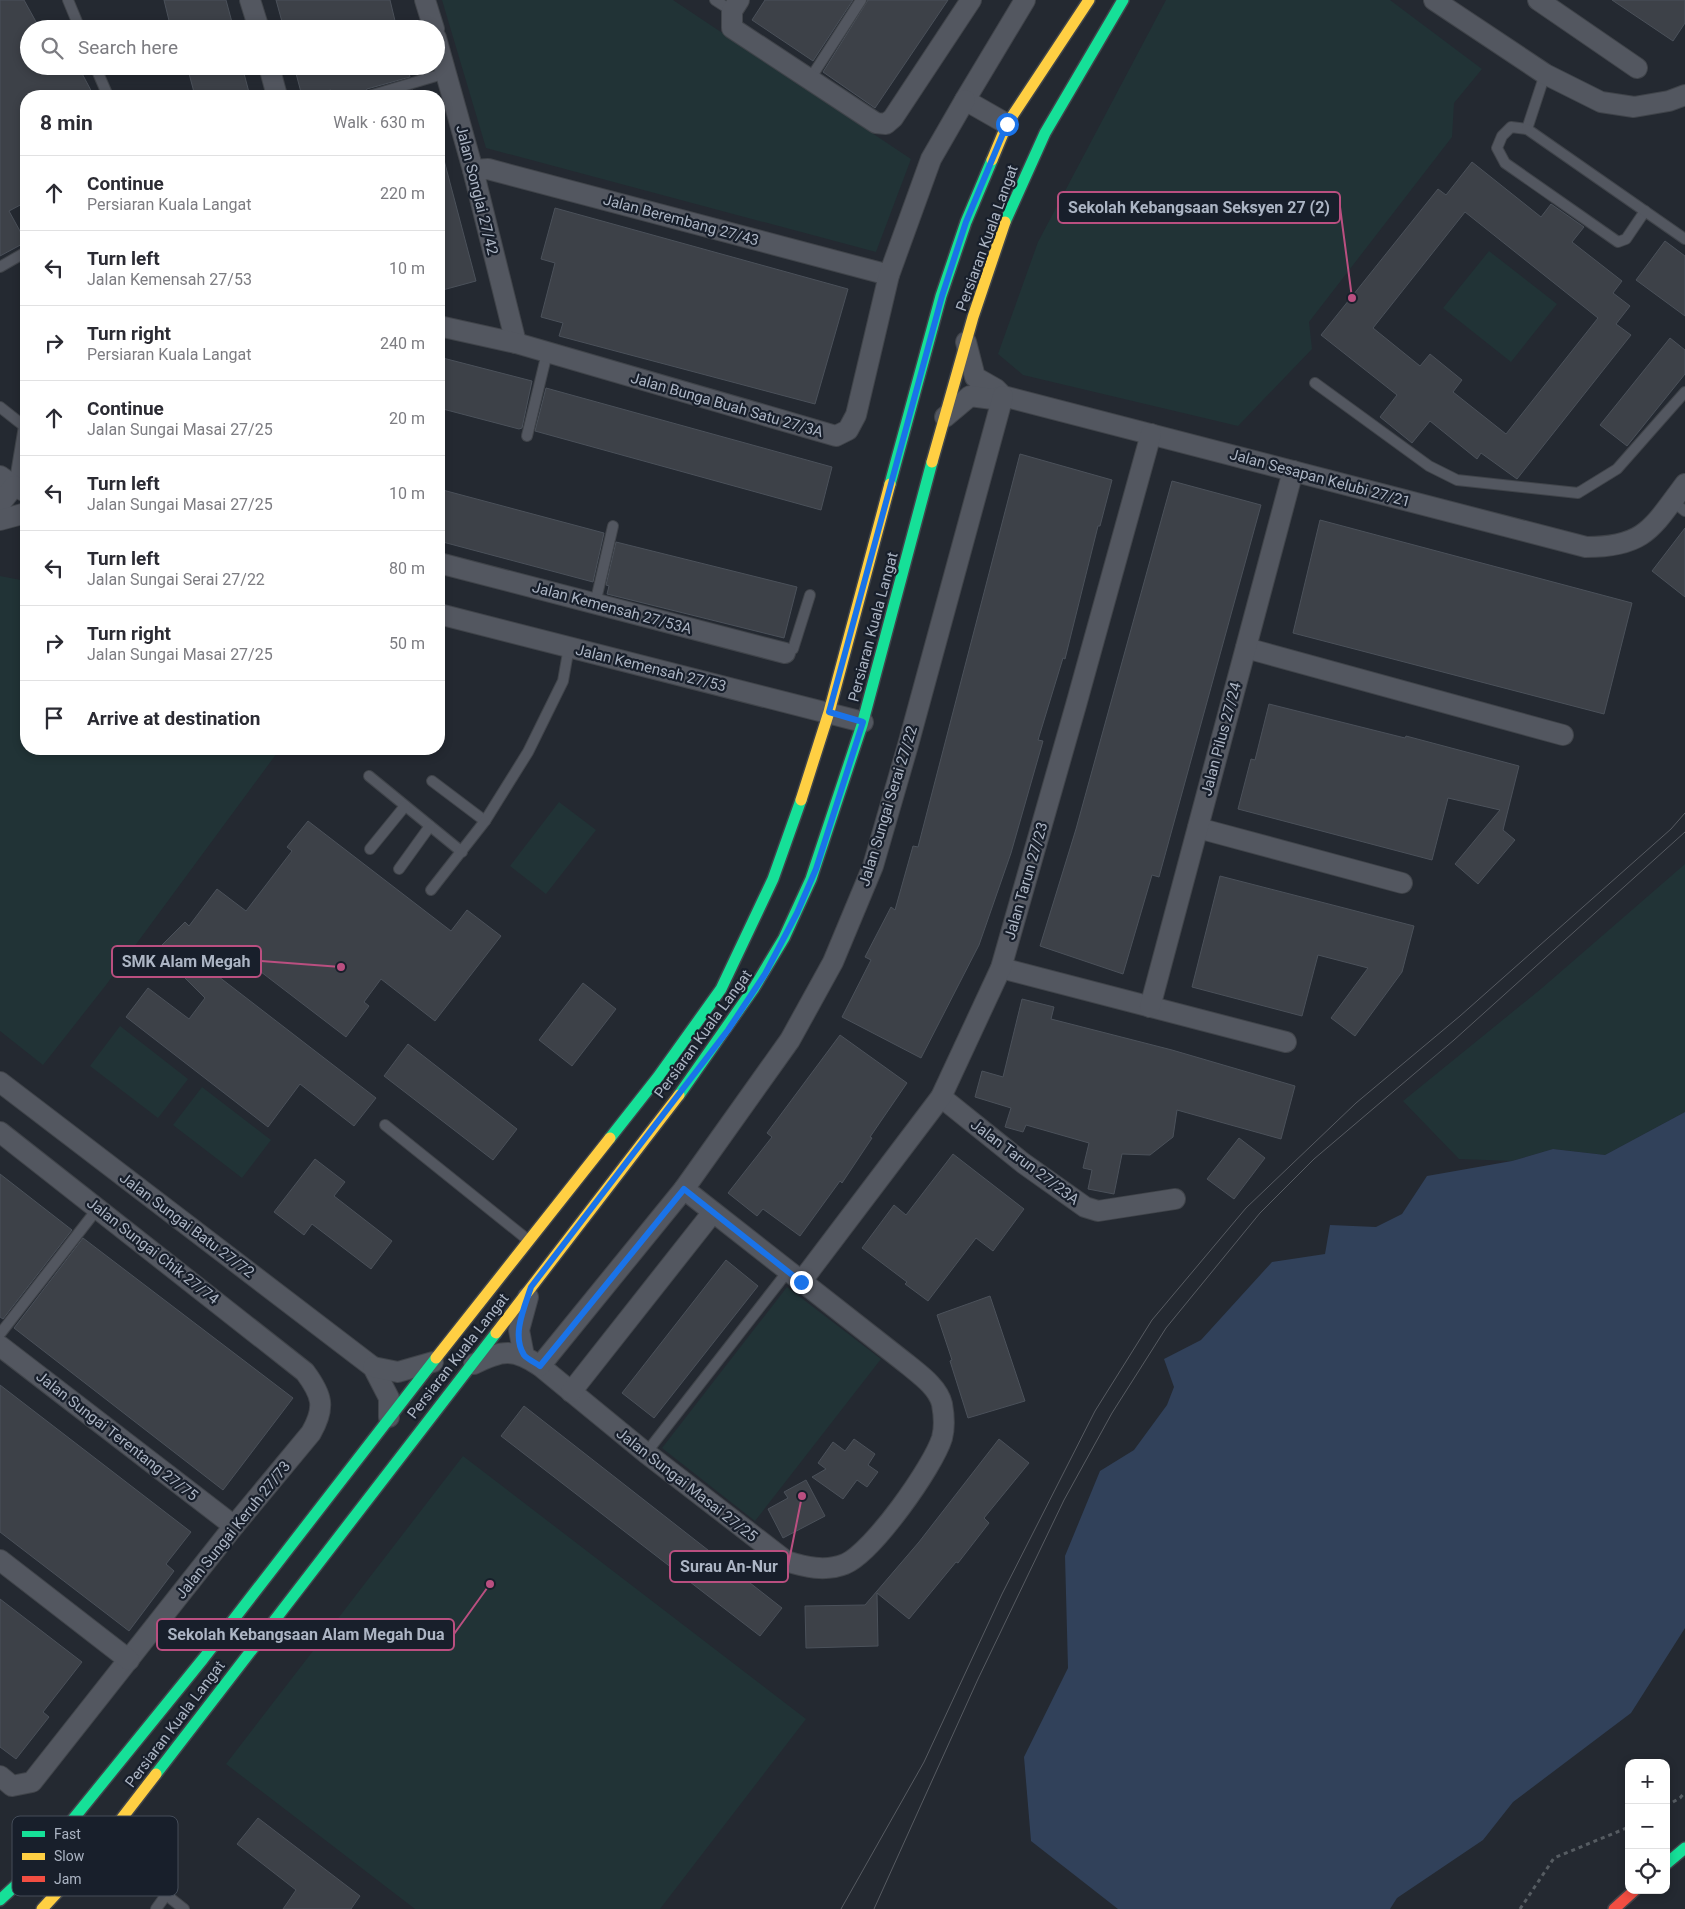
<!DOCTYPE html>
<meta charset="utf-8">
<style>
body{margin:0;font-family:Roboto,sans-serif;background:#f7f7f7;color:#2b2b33}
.controls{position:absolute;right:15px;bottom:15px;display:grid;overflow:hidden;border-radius:10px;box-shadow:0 2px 8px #0003}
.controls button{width:45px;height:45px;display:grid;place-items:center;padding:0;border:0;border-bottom:1px solid #e1e1e2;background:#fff;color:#2b2b33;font:25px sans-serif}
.stop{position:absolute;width:15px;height:15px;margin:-11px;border:4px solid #1a73e8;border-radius:50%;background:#fff}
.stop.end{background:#1a73e8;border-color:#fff;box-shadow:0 1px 5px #0008}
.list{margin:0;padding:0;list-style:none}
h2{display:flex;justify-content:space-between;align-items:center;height:65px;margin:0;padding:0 20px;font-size:21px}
h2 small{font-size:16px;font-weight:400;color:#7c7c81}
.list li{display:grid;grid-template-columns:32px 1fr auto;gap:15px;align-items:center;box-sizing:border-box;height:75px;padding:0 20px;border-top:1px solid #e1e1e2}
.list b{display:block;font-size:19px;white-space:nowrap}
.list p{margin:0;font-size:16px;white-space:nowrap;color:#7c7c81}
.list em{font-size:16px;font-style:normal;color:#7c7c81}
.icon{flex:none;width:28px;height:28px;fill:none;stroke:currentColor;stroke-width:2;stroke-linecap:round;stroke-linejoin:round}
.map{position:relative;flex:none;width:1685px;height:1909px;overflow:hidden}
.search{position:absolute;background:#fff;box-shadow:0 2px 8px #0003;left:20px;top:20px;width:425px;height:55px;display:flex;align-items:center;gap:12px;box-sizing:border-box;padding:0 18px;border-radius:28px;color:#7c7c81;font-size:19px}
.panel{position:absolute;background:#fff;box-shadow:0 2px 8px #0003;left:20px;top:90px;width:425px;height:665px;border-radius:20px}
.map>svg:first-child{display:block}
.green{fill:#213336}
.water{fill:#31415a}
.building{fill:#3d4148;stroke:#4b515a;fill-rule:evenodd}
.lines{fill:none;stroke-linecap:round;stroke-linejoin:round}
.lane-casing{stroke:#40444a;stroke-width:12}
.street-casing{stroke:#40444a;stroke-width:22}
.fast-casing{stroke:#40444a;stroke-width:14}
.slow-casing{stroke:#40444a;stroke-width:14}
.jam-casing{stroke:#40444a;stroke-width:14}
.path{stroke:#565c62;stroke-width:3;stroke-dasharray:4 4;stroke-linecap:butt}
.lane{stroke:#535760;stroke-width:10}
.street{stroke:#535760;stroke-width:20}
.fast{stroke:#16e098;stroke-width:11}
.slow{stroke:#ffcf43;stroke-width:11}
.jam{stroke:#f24e42;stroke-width:11}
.tram{stroke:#575b62;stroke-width:1}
.route{stroke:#1a73e8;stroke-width:6}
.labels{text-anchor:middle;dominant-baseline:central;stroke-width:4.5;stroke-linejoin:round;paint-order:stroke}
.street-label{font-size:15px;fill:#acb5c4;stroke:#181f2b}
.key{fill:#181f2b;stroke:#444c59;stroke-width:1}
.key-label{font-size:14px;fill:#acb5c4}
.leader{fill:none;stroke:#ba4f80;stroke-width:2}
.callout-dot{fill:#ba4f80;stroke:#181f2b;stroke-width:2}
.callout{fill:#181f2b;stroke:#ba4f80;stroke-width:2}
.callout-label{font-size:16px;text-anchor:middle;font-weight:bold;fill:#acb5c4}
</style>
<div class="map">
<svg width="1685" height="1909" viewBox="0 0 1685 1909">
<rect width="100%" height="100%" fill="#242931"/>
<g class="green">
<path d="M442,0H673L911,159L876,252L486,148Z"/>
<path d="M1166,0H1390L1482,69L1454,103L1452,137L1309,322L1312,349L1238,426L1023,375L998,354L1038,242Z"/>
<path d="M1489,251L1557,304L1511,362L1443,308Z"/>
<path d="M0,576L26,581V749H280L106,985L43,1065L0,1031Z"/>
<path d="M559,802L596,830L546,894L510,866Z"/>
<path d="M1685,864V1112L1605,1155L1553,1149L1512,1161L1459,1159L1403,1101L1542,988Z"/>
<path d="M120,1026L188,1079L158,1118L90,1066Z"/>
<path d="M202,1087L271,1140L242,1178L173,1125Z"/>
<path d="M787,1287L881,1359L755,1521L662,1448Z"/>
<path d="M463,1456L806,1719L660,1909H415L226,1764Z"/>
</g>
<path class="water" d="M1685,1112V1628L1631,1713L1513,1802L1483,1840L1397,1898L1390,1909H1118L1031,1841L1024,1757L1068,1668L1065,1556L1100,1471L1134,1450L1167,1405L1174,1387L1164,1359L1201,1340L1272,1262L1325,1254L1330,1225L1376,1227L1402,1214L1427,1176L1512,1161L1553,1149L1605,1155Z"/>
<g class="building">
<path d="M0,0H24L40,29H29V66H78L94,96H26V202L9,211L26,242L0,256Z"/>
<path d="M164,0H226L233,26L224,29H171Z"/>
<path d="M276,0H390L397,29H284Z"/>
<path d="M765,0H853L813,61L752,20Z"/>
<path d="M868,0H948L875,108L823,72Z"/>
<path d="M1612,0H1685V23L1673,41Z"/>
<path d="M187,66H242L250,96H195Z"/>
<path d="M294,66H407L410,77L367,89L362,96H331V90L302,96Z"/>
<path d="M413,90L415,96H392Z"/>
<path d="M444,160L476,281L439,291V161Z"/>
<path d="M1472,162L1541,217L1551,204L1584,227L1572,242L1622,281L1613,293L1630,306L1616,324L1631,335L1517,479L1481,453L1477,459L1430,421L1412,443L1380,417L1397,395L1321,335L1438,189L1446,195ZM1465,212L1598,318L1506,434L1453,392L1462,380L1430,354L1420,366L1373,328Z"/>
<path d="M555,208L848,289L815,404L559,336L563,323L541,317L555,263L541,259Z"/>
<path d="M1665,241L1685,256V316L1636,280Z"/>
<path d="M1670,338L1685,350V374L1627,446L1600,425Z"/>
<path d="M439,357L532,381L522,428L519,429L439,408Z"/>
<path d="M546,388L832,467L821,510L535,431Z"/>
<path d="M1020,454L1112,480L1100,526H1098L1065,659L1063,658L1038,740L1043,741L1011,853L979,945L921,1058L842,1017L871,960L865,957L891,907L895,910L913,846L918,847Z"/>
<path d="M1172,481L1261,505L1159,877L1152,875L1123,974L1040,946L1076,829Z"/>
<path d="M439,489L604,533L593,582L439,541Z"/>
<path d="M1320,520L1632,603L1604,714L1293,633Z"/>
<path d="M1685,528V597L1652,571Z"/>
<path d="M616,542L797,587L784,638L607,594L609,586L606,585Z"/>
<path d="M1269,704L1405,738L1406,736L1519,766L1503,830L1515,840L1478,884L1455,864L1500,810L1448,798L1432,860L1238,809L1251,759L1255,760Z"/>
<path d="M308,821L451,931L467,910L501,936L435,1021L381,979L364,1002L369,1006L346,1037L231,949L210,970L376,1098L354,1126L300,1084L268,1127L126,1017L148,988L189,1019L205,998L157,950L185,922L189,926L217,889L246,911L292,851L287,847Z"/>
<path d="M1220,876L1414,926L1402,972L1355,1036L1331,1018L1368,968L1318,955L1302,1016L1192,987Z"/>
<path d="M583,983L616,1009L572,1066L539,1040Z"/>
<path d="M1022,999L1054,1007L1051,1019L1172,1050L1295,1086L1281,1139L1177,1110L1173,1137L1150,1155L1122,1154L1114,1194L1088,1189L1092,1170L1083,1168L1089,1143L1026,1125L1023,1132L1005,1127L1011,1108L975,1097L982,1071L1003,1077Z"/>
<path d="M840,1035L907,1083L870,1137L872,1138L842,1183L840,1181L800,1236L763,1209L757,1216L728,1193L772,1137L767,1133Z"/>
<path d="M408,1044L517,1129L493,1160L384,1076Z"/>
<path d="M1239,1138L1265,1158L1234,1199L1207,1179Z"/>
<path d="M953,1154L1024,1209L993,1251L976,1238L928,1301L905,1284L907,1282L862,1248L894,1205L906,1215Z"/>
<path d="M315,1159L345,1182L334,1196L392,1241L371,1269L312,1224L304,1235L274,1212Z"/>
<path d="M0,1174L72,1230L3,1319L0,1317Z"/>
<path d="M83,1238L293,1398L223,1490L14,1328Z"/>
<path d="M726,1260L758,1286L654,1418L622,1393Z"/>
<path d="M990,1296L1025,1401L968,1418L950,1361L952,1360L937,1315Z"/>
<path d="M0,1385L191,1532L166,1564L174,1571L129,1631L0,1532Z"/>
<path d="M524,1406L782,1608L760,1636L501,1436Z"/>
<path d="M854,1439L875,1454L868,1465L878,1472L867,1487L857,1480L843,1499L812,1477L826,1469L818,1463L833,1442L845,1451Z"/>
<path d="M999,1439L1029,1463L984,1518L989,1523L958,1563L956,1562L909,1619L877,1593L878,1646L806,1648L805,1606L865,1605L919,1542Z"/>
<path d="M806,1480L825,1516L783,1538L768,1509L788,1498L784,1492Z"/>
<path d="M0,1599L82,1662L43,1712L49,1717L16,1759L0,1747Z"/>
<path d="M258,1818L360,1896L351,1909H283L296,1890L237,1844Z"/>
</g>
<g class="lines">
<defs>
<g id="lane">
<path d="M68,0L80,29"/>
<path d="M715,0L732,11"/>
<path d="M95,66L108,96"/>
<path d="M1545,74L1527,129L1511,127L1502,136L1497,148L1505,163L1618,242L1626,239L1645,211"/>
<path d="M810,79L861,0"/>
<path d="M369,96L446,73"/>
<path d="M1527,129L1685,239"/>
<path d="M0,267L26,252"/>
<path d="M1315,383L1429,466L1457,480L1578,493L1617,469L1685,392"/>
<path d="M0,407L24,426"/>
<path d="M527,436L547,353"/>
<path d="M14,486L24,426"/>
<path d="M1672,501L1685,511"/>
<path d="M595,604L613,526"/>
<path d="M785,653L793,649L810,595"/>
<path d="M369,776L462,852"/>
<path d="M432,781L485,821"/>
<path d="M370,849L405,806"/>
<path d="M399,869L430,826"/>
<path d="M431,890L485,821L528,752L563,681L569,647"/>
<path d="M385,1125L528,1240"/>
<path d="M0,1334L98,1208"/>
<path d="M646,1453L788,1271"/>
<path d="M103,1845L184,1909"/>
<path d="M156,1909L166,1895"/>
</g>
<g id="street">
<path d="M250,0L259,29"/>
<path d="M425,0L434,29"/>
<path d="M739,0L732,11V28L876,123L886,124L893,118L971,0"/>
<path d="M1434,0L1545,74L1601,102L1634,107L1669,101L1685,95"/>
<path d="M1538,0L1637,68"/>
<path d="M436,38L473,170L516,343"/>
<path d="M269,66L277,96"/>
<path d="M1007,124L965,100L1025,0"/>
<path d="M473,170L488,169L889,275"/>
<path d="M439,326L516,343L836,436L848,430L856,415L889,275L931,159L965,100"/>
<path d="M966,342L975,377L996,389L1003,396L1586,547C1645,547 1652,528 1685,484"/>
<path d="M945,417L970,396L993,399L1003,396"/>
<path d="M0,476L14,486L26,492"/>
<path d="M0,504L14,486"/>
<path d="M0,520L26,513"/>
<path d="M439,563L785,653"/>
<path d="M439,614L863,722"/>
<path d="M1246,648L1563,735"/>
<path d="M1198,828L1402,883"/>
<path d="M1001,968L1286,1042"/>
<path d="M1150,1007L1293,471"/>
<path d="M0,1082L373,1367L389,1398V1417"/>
<path d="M941,1097L1023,1163L1085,1207L1098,1211L1175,1199"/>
<path d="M0,1132L305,1372C322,1395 326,1407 311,1433L234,1526L32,1782L12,1786L0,1776"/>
<path d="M801,1282L941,1097L1001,968L1076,705L1151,434"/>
<path d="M0,1346L234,1526"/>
<path d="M524,1356L519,1330L528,1297"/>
<path d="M474,1364C502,1350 513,1348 540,1366L646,1453L786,1561C805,1567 825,1572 845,1564C873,1552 933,1467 942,1438C945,1427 944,1415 942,1404C938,1387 919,1374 907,1364L684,1189"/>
<path d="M540,1366L684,1189L790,1040L833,962L873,866L908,745L1003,396"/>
<path d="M373,1367L398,1372L433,1362"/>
<path d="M571,1392L713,1212"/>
<path d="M0,1560L129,1660"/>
</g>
<g id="fast">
<path d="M1005,222L1045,133L1123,0"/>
<path d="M890,484L941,296L966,222L992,160"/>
<path d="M679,1095L754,988L784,938L811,879L862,725L932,462"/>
<path d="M610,1138L658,1077L721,989L773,879L801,800"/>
<path d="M156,1774L496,1333"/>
<path d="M1666,1864L1685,1848"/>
<path d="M0,1900L31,1871L203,1659L436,1358"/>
</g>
<g id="slow">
<path d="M992,160L1007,124L1089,0"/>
<path d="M932,462L973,317L1005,222"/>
<path d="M801,800L829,712L890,484"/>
<path d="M496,1333L679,1095"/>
<path d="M436,1358L610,1138"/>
<path d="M42,1909L102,1844L156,1774"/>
</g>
<path id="jam" d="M1614,1909L1635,1890"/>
</defs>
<use href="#lane" class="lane-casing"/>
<use href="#street" class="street-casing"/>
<use href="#fast" class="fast-casing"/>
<use href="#slow" class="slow-casing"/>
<use href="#jam" class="jam-casing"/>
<g class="path">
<path d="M1666,1806L1680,1798L1685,1792"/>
<path d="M1520,1909L1554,1858L1629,1827"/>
</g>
<use href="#lane" class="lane"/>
<use href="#street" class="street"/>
<use href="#fast" class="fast"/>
<use href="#slow" class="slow"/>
<use href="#jam" class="jam"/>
<g class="tram">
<path d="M841,1909L924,1762L1002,1594L1095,1411L1152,1320L1246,1208L1356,1103L1460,1016L1671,829L1685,813"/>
<path d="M874,1909L978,1679L1064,1500L1112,1413L1166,1328L1260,1213L1314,1159L1454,1040L1685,832"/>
</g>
</g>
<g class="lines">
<path class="route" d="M801,1282L684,1189L540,1366C536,1363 527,1359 524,1355C511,1335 525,1306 531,1287L728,1030L765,974L797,913L816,869L863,722L829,712L942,296L966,222L1007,124"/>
</g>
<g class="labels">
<g class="street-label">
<text transform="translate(477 190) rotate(76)">Jalan Songlai 27/42</text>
<text transform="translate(681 220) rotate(15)">Jalan Berembang 27/43</text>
<text transform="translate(987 238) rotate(-70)">Persiaran Kuala Langat</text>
<text transform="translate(727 405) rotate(16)">Jalan Bunga Buah Satu 27/3A</text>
<text transform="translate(1320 478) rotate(15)">Jalan Sesapan Kelubi 27/21</text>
<text transform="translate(612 608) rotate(15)">Jalan Kemensah 27/53A</text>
<text transform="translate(873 627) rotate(-75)">Persiaran Kuala Langat</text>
<text transform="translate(651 668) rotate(14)">Jalan Kemensah 27/53</text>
<text transform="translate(1221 739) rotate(-75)">Jalan Pilus 27/24</text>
<text transform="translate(888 806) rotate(-73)">Jalan Sungai Serai 27/22</text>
<text transform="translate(1026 881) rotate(-74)">Jalan Tarun 27/23</text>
<text transform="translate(703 1034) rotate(-54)">Persiaran Kuala Langat</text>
<text transform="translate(1025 1162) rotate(37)">Jalan Tarun 27/23A</text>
<text transform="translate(187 1225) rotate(37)">Jalan Sungai Batu 27/72</text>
<text transform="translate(153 1251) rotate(38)">Jalan Sungai Chik 27/74</text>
<text transform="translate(458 1356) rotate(-52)">Persiaran Kuala Langat</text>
<text transform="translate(117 1436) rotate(38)">Jalan Sungai Terentang 27/75</text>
<text transform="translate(687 1485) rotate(38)">Jalan Sungai Masai 27/25</text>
<text transform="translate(233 1530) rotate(-51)">Jalan Sungai Keruh 27/73</text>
<text transform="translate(175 1724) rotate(-53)">Persiaran Kuala Langat</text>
</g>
</g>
<rect x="12" y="1816" width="166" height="80" rx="8" class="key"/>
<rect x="22" y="1831" width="23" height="6" fill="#16e098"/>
<rect x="22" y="1853" width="23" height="7" fill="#ffcf43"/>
<rect x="22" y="1876" width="23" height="6" fill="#f24e42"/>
<g class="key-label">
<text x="54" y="1839">Fast</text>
<text x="54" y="1861">Slow</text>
<text x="54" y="1884">Jam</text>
</g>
<path class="leader" d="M1352 298L1340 207M341 967L261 961M802 1496L788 1566M490 1584L454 1634"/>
<g class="callout-dot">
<circle cx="1352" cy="298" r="5"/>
<circle cx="341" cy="967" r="5"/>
<circle cx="802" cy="1496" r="5"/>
<circle cx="490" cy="1584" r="5"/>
</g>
<g class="callout">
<rect x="1058" y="192" width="282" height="31" rx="5"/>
<rect x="112" y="946" width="149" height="31" rx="5"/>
<rect x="670" y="1551" width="118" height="31" rx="5"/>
<rect x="157" y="1619" width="297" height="31" rx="5"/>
</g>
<g class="callout-label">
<text x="1199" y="213">Sekolah Kebangsaan Seksyen 27 (2)</text>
<text x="186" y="967">SMK Alam Megah</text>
<text x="729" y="1572">Surau An-Nur</text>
<text x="306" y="1640">Sekolah Kebangsaan Alam Megah Dua</text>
</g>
</svg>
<div class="controls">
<button>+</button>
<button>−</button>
<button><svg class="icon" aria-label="locate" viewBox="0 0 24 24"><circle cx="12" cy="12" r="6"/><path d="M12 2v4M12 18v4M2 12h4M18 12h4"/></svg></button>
</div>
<div class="stop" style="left:1007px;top:124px"></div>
<div class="stop end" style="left:801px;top:1282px"></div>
<div class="search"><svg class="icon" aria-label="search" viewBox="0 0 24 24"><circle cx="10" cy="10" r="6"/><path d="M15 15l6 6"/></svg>Search here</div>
<section class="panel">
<h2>8 min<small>Walk · 630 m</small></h2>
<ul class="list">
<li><svg class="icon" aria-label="ahead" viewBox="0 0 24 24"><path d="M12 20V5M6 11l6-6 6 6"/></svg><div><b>Continue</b><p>Persiaran Kuala Langat</p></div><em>220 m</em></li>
<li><svg class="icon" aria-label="left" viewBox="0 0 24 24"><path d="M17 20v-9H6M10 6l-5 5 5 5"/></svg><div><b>Turn left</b><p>Jalan Kemensah 27/53</p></div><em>10 m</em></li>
<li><svg class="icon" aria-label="right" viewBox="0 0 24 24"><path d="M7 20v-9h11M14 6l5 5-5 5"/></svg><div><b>Turn right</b><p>Persiaran Kuala Langat</p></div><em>240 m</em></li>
<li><svg class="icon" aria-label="ahead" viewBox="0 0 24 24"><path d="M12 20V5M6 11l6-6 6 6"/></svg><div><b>Continue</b><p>Jalan Sungai Masai 27/25</p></div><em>20 m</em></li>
<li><svg class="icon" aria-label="left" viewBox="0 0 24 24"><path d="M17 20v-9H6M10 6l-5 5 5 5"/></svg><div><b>Turn left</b><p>Jalan Sungai Masai 27/25</p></div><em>10 m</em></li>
<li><svg class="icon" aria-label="left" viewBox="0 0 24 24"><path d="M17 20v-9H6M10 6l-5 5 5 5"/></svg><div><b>Turn left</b><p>Jalan Sungai Serai 27/22</p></div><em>80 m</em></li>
<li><svg class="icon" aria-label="right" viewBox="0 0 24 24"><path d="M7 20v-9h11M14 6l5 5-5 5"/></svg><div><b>Turn right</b><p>Jalan Sungai Masai 27/25</p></div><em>50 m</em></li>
<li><svg class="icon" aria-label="arrive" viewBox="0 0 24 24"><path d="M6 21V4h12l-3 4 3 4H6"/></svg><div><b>Arrive at destination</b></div></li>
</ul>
</section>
</div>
